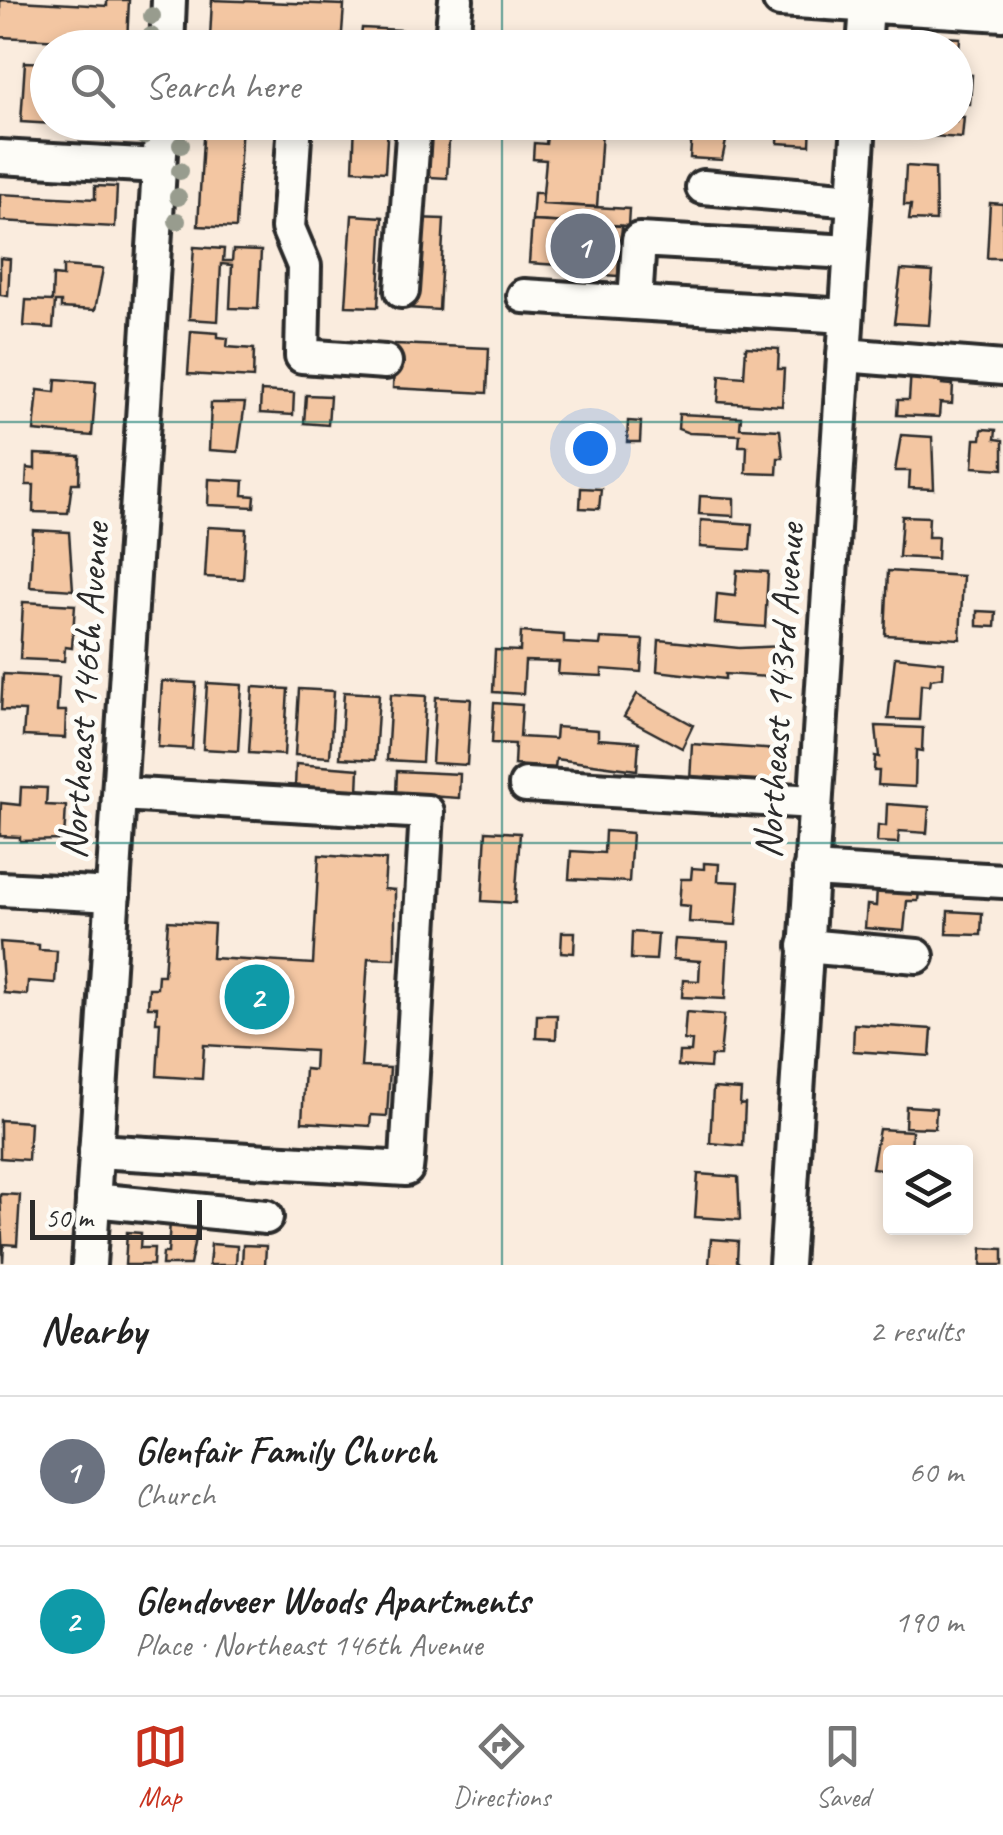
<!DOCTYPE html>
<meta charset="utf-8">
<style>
body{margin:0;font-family:Caveat,sans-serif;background:#f2f2f2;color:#222}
.controls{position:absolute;right:30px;bottom:30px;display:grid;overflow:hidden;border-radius:10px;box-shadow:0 5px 15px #0003}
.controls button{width:90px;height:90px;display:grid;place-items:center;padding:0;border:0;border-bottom:2px solid #e0e0e0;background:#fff;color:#222;font:50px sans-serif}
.scale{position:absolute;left:30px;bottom:25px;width:172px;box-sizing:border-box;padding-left:10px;border:5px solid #2b2b2b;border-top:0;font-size:28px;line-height:35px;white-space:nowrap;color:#2b2b2b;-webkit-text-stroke:8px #fdfcf7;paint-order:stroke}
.you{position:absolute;left:590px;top:448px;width:35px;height:35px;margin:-25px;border:8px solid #fff;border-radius:50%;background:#1a73e8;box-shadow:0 0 0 15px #1a73e833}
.badge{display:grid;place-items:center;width:65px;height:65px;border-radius:50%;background:#c8321e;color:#fff;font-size:32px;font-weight:700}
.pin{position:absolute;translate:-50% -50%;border:5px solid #fff;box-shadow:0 2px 10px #0006}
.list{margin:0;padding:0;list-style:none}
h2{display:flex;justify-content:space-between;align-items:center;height:130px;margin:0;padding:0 40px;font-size:42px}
h2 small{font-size:32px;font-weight:400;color:#767676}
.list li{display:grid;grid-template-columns:65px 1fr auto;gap:30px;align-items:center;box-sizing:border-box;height:150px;padding:0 40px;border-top:2px solid #e0e0e0}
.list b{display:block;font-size:38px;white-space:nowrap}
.list p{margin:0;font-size:32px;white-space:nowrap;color:#767676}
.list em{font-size:32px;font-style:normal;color:#767676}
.icon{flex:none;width:55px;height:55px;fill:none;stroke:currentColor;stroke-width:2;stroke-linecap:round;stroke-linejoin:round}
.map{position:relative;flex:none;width:1003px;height:1265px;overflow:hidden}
.search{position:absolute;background:#fff;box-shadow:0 5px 15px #0003;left:30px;right:30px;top:30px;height:110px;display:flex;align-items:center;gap:25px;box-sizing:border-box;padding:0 35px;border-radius:55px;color:#767676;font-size:38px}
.sheet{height:430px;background:#fff}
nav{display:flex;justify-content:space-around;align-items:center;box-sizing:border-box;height:140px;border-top:2px solid #e0e0e0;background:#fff;font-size:28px;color:#767676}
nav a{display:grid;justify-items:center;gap:5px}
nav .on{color:#c8321e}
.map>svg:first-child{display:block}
.building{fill:#f3c6a2;stroke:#2b2b2b;stroke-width:2.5}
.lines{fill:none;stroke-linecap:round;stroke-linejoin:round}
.minor-casing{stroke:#2b2b2b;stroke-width:40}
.minor{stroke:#fdfcf7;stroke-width:32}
.tree{fill:#989c8e}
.grid{fill:none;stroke:#0f766e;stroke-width:2.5;stroke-opacity:0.55}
.labels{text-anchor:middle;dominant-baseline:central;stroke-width:9;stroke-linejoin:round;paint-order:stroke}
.street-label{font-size:40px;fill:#2b2b2b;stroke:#fdfcf7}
</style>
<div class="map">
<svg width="1003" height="1265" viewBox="0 0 1003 1265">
<rect width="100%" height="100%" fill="#faecde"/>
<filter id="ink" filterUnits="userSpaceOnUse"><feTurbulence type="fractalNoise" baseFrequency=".01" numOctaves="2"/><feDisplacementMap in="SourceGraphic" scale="20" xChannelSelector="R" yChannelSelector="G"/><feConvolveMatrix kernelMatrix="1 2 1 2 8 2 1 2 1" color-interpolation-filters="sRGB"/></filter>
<g filter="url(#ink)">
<g class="building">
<path d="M0,0L107,6V0H129L127,43L0,37Z"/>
<path d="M212,0L344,5L341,46L210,38Z"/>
<path d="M362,28L401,30L400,48H360Z"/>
<path d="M905,35L960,38L958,65L956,48H904Z"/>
<path d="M701,37L739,39V48H700Z"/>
<path d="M25,62L48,63V122L54,124L21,122Z"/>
<path d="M956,74L972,75L970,104L956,103Z"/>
<path d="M956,117H964L962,138L900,134L901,122H956Z"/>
<path d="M204,122H242L236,228L198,226Z"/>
<path d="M355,122H388L385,172L353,170Z"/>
<path d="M416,122H450L447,178L413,176Z"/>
<path d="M685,122H730L722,160L690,158L692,132H684Z"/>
<path d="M779,122H811L810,145L778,143Z"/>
<path d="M548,127L602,131L597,207L542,204L546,160L533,159L534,143L546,144Z"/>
<path d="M906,166L935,168L936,221L909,220L911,205H904Z"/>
<path d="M95,186L117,187L115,227L0,221V194L95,199Z"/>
<path d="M534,193H543L542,204L629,209L628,226L532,221Z"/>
<path d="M990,203L1003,204V258H987Z"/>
<path d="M352,215L383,217L378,307L346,306Z"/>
<path d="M413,218L444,219L439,310L408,308Z"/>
<path d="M532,221L622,226L618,276L588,274L589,267L529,263Z"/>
<path d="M194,247L224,249L223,261H232L233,250L261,251L258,309L230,308L232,265L221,264L218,321L189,319Z"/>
<path d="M0,258L10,259L8,296L0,295Z"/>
<path d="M63,266L103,269L95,310L61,308V302H55L53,328L24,326L26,300L52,301L53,275L63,276Z"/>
<path d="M901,270L933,272L929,325L894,323Z"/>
<path d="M191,331L218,333V337L228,338L227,347L254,349L253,378L188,374Z"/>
<path d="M395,344L489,348L487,393L393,388Z"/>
<path d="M746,347L779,349L778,369H784L782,406L718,402L720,375L744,377Z"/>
<path d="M911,369L942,371V384L953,385L952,404L940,403L939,417L897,415L898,400H909Z"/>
<path d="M56,379L96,382L92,436L34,431L38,390L55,392Z"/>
<path d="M261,391L294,393L293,415L260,413Z"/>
<path d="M306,395L330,396L328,425L304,423Z"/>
<path d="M211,403H245L238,452L209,450Z"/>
<path d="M679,414L741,417L740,428L780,430L783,458H778L777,474L746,473L747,446H739L740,435L689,433L678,429Z"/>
<path d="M628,421L641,422L640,442H627Z"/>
<path d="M982,429L996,430L995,439L1003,440V469L973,467L975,439H981Z"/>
<path d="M901,435L932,437L934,489L909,488L910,471H895Z"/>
<path d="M35,454L80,456L79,483H72L68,513L33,512L34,485H26L27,468L35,469Z"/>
<path d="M209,479L244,481L243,495L255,496L254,507L208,505Z"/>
<path d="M581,488L601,489L599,509L580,508Z"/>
<path d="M700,496L734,498V516L699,514Z"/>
<path d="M902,516L929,517L928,537H938L937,559L899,557Z"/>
<path d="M701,520L752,524L750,550L700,547Z"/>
<path d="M208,527L246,529L243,579L205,577Z"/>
<path d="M33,530L69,532L73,590L30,587Z"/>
<path d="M737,570L768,572L765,627L715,623L717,594L735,596Z"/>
<path d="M888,571L963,576L960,639L885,635Z"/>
<path d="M23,602L75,605L72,648L65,647L64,661L20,659Z"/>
<path d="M977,611L996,612L995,627L977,626Z"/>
<path d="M521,632L564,635V643L600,645L601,638L643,640L641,672L602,669V676L558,674L559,662L525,661L523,694L493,692L495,650L520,651Z"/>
<path d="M659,640L739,648L784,646L782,678L725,674V679L657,671Z"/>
<path d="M895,657L944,662L943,677L931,679L930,685L921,684L919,720L888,719Z"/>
<path d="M3,674L59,677L57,711H66L65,738L23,736L25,711L1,710Z"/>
<path d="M162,681L196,683L192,749L158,747Z"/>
<path d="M207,683L242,685L238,751L203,749Z"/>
<path d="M253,687L288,689L284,755L249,753Z"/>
<path d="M299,689L334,691L330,757L295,755Z"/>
<path d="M344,692L379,694L375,760L340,758Z"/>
<path d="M391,694L426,696L422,762L387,760Z"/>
<path d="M637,694L693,725L682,748L624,717Z"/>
<path d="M436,697L471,699L467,765L432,763Z"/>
<path d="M494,703L522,705L520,737L555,739L556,727L598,730V739L639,742L637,770L556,759L555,768L514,765L515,744L492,743Z"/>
<path d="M876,726L923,728L922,751L916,750L915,787L878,785L879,771H874L875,756L879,757Z"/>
<path d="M692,744L778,750L776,787L690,781Z"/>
<path d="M296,764L359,769L358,792L295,788Z"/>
<path d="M397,771L460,774L459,798L396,794Z"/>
<path d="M21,787L47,788L46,805L66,806L64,840L20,841V837L0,836L1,803L20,805Z"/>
<path d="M887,804L929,807L927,833L899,831L898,843L877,842L878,825L886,826Z"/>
<path d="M486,831L520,833L515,903L482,901Z"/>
<path d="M605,831L632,833L629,882L569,879L571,851L604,853Z"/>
<path d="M319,855L386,860L384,889L395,890V959L368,958L361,1067L390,1068L387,1116L371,1115L370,1126L302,1122L305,1069L314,1070L315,1051L204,1045L202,1079L157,1076L160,1022H156L157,1007H148L149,988H157L158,975H164L168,921L214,924L212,958L313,964Z"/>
<path d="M704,863L719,864L718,881L739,882L736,925L689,922L690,906L679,905L681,879H691L692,868L704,869Z"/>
<path d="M920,882L918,901H907L904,931L865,928L867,905L876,906L877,888Z"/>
<path d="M948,911L982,913L981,935L947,934Z"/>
<path d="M562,932H575L574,953L561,952Z"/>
<path d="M632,932L658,934L656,960L631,959Z"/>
<path d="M675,939L728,942L725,999L682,997L683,980L699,981L700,961L673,959Z"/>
<path d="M0,942L39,945V950L57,951L55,983L28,981L27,995L4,993Z"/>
<path d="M686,1012L724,1015L720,1056H711L710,1068L678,1066L679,1052H691L692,1041L684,1040Z"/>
<path d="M537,1015H557L556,1039L536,1038Z"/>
<path d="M854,1024L932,1029L930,1056L853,1051Z"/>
<path d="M713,1088L741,1090L740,1105L745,1104L743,1146L710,1143Z"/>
<path d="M906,1106L936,1108L935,1128L905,1127Z"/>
<path d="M0,1120L30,1122L28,1160L0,1158Z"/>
<path d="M879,1129L912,1131L911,1152H890V1170L872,1168Z"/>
<path d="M698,1174L738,1177L740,1220L695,1217Z"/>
<path d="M0,1194L20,1195L17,1245L4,1244L3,1262Z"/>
<path d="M170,1221L198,1222L190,1265H162L163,1253H168Z"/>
<path d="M127,1232L141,1233L140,1248H154L153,1265H125Z"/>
<path d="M711,1239L738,1241L737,1261L741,1265H709Z"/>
<path d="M211,1244L237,1246L236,1265H209Z"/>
<path d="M243,1245L266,1246L265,1265H242Z"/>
<path d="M982,1248L1003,1249V1265H981Z"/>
</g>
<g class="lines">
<defs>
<g id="minor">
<path d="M780,0L1003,14"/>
<path d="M167,48L169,0"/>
<path d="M451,48L456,0"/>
<path d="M864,48L867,6"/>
<path d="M295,122L288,228L304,266L302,356L385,362"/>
<path d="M0,157L159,166"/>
<path d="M703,187L854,200"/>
<path d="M402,291L414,122"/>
<path d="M524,296L635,303"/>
<path d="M846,316L635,303L639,240L850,252"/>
<path d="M844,355L1003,368"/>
<path d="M526,785L814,802"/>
<path d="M810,870L1003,881"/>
<path d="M0,889L113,895"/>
<path d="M805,946L917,956"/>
<path d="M96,1151L406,1169L407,1160L427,812L120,794"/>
<path d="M93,1200L266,1217"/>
<path d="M89,1265L162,122"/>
<path d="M786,1265L859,122"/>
</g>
</defs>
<use href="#minor" class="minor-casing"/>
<use href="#minor" class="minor"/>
</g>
<g class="tree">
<circle cx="152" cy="16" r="9"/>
<circle cx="151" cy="36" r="9"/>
<circle cx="143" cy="136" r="9"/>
<circle cx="181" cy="145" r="9"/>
<circle cx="180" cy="171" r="9"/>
<circle cx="178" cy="197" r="9"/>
<circle cx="177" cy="221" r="9"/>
</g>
</g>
<path class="grid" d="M502,0V48M502,122V1265M0,422H1003M0,843H1003"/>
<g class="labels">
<g class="street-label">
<text transform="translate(84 691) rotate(-86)">Northeast 146th Avenue</text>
<text transform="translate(779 691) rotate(-86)">Northeast 143rd Avenue</text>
</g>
</g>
</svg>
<div class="controls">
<button><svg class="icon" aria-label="layers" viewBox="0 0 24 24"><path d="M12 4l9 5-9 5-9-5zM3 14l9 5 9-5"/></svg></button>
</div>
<div class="scale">50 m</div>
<div class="you"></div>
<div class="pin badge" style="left:583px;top:246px;background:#6b7280">1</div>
<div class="pin badge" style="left:257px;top:997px;background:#0f9aa8">2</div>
<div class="search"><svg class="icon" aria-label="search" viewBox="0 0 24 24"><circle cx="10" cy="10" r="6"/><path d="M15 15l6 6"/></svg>Search here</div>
</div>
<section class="sheet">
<h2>Nearby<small>2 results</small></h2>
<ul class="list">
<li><span class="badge" style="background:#6b7280">1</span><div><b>Glenfair Family Church</b><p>Church</p></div><em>60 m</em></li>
<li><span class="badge" style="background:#0f9aa8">2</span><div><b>Glendoveer Woods Apartments</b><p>Place · Northeast 146th Avenue</p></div><em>190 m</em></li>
</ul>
</section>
<nav>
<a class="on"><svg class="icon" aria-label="map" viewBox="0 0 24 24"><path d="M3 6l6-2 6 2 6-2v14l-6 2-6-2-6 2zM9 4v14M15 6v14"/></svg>Map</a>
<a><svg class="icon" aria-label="directions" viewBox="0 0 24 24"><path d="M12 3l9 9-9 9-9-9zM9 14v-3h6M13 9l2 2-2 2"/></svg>Directions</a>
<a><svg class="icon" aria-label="saved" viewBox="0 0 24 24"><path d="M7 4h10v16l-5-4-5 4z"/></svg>Saved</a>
</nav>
